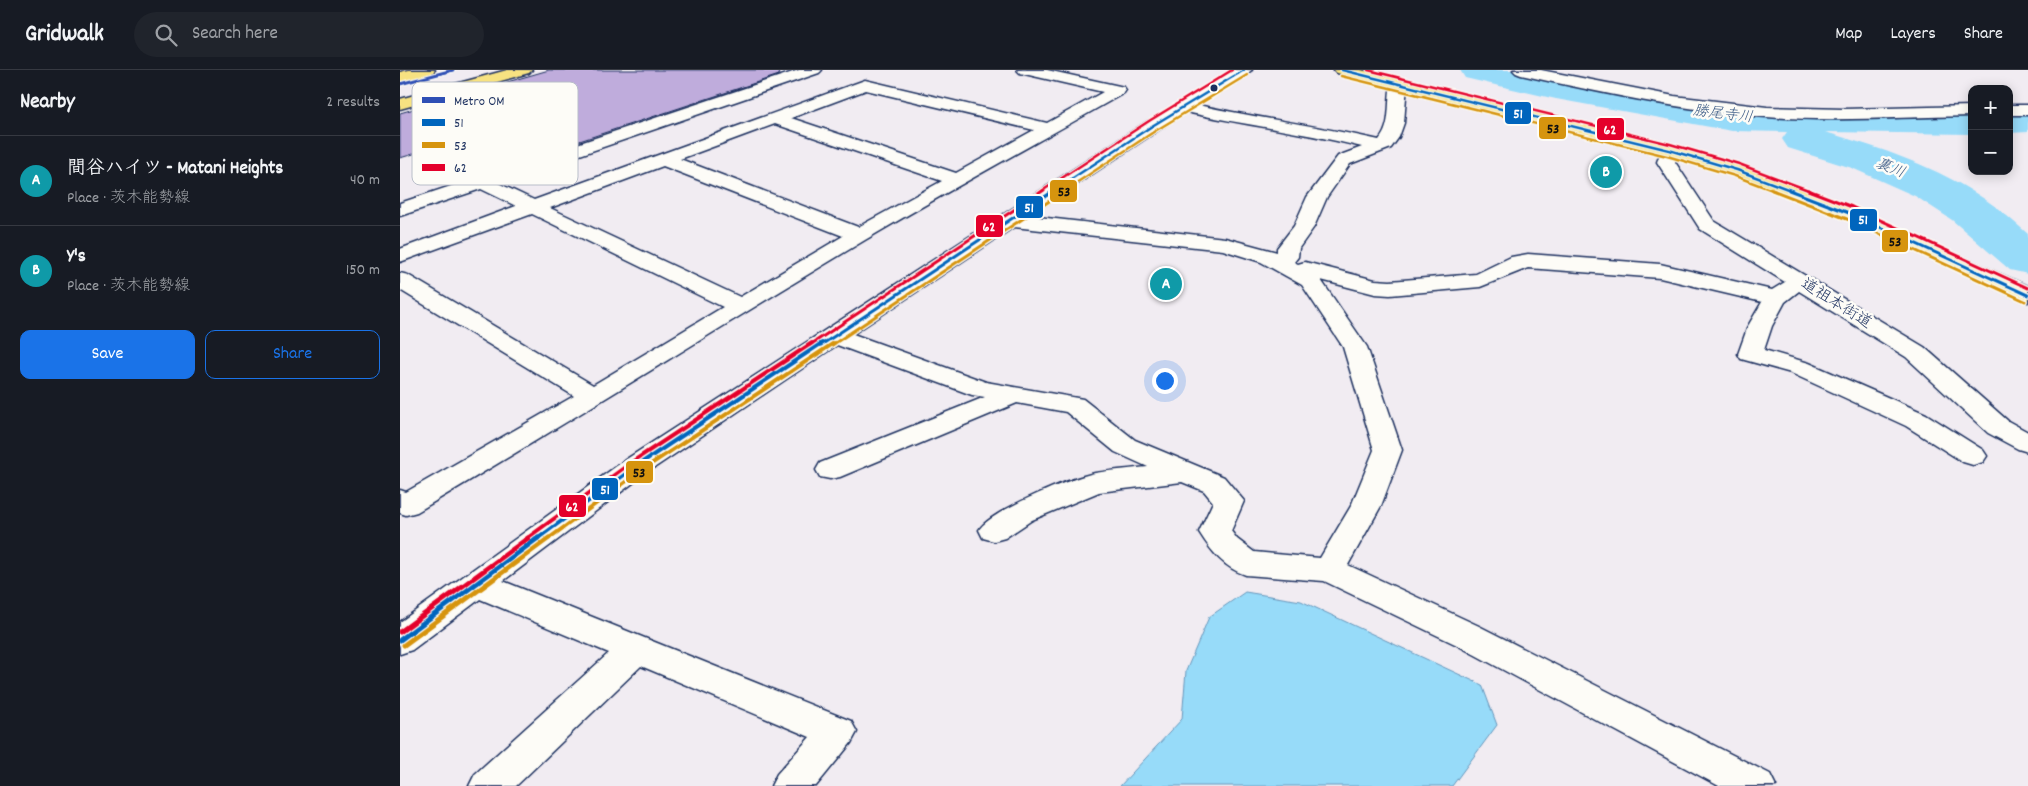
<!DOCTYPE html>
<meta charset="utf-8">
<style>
body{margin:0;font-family:Dekko,"Klee One",sans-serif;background:#20242c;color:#f1f3f6}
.controls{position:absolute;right:15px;top:15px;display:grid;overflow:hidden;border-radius:10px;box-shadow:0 2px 12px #0003}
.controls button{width:45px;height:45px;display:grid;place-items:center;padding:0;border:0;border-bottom:1px solid #363941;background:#171b24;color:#f1f3f6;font:25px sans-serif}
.you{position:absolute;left:764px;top:310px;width:18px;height:18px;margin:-12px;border:4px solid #fff;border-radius:50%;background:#1a73e8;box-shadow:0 0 0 8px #1a73e833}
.badge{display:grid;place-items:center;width:32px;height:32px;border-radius:50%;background:#1a73e8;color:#fff;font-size:16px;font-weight:700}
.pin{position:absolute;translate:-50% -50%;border:2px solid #fff;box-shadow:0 1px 5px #0006}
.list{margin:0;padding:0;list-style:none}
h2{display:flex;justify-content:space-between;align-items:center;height:65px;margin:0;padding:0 20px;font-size:21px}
h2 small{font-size:16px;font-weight:400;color:#9ea1a6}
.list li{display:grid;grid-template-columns:32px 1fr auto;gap:15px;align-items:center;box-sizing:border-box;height:90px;padding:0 20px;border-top:1px solid #363941}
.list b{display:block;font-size:19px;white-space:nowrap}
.list p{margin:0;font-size:16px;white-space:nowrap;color:#9ea1a6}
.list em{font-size:16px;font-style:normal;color:#9ea1a6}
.actions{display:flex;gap:10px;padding:15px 20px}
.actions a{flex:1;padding:11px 0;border:1px solid #1a73e8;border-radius:10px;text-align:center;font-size:18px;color:#1a73e8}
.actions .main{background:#1a73e8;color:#fff}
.icon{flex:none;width:28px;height:28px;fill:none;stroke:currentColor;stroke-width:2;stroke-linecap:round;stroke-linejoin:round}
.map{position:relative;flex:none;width:1628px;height:716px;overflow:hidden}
header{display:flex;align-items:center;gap:30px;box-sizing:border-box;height:70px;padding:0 25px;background:#171b24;border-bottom:1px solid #363941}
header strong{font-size:24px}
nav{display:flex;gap:28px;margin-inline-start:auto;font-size:18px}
.search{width:350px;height:45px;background:#20242c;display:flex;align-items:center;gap:12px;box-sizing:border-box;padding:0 18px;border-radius:28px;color:#9ea1a6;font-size:19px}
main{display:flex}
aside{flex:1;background:#171b24}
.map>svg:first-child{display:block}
.water{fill:#97dbf9;stroke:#6596bb}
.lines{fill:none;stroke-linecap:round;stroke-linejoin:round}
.river{fill:#97dbf9;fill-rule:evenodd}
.building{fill:#bfacdc;stroke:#1b2f5e}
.minor-casing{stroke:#1b2f5e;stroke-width:3}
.major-casing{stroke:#1b2f5e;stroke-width:3}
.minor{fill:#fdfcf7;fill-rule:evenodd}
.major{fill:#f7e281;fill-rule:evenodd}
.bus-1-far3-casing{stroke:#fdfcf7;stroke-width:5}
.bus-1-far2-casing{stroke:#fdfcf7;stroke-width:6}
.bus-1-far1-casing{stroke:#fdfcf7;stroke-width:8}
.bus-1-casing{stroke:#fdfcf7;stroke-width:9}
.bus-2-far3-casing{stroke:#fdfcf7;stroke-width:5}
.bus-2-far2-casing{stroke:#fdfcf7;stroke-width:6}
.bus-2-far1-casing{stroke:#fdfcf7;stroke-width:8}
.bus-2-casing{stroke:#fdfcf7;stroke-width:9}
.bus-3-far3-casing{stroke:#fdfcf7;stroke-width:5}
.bus-3-far2-casing{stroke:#fdfcf7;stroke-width:6}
.bus-3-far1-casing{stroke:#fdfcf7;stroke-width:8}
.bus-3-casing{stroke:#fdfcf7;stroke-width:9}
.bus-1-far3{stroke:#0065bd;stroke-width:2.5}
.bus-1-far2{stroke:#0065bd;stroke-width:3}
.bus-1-far1{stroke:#0065bd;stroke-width:4}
.bus-1{stroke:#0065bd;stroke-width:5}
.bus-2-far3{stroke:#d6940e;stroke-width:2.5}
.bus-2-far2{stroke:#d6940e;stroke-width:3}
.bus-2-far1{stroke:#d6940e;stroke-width:4}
.bus-2{stroke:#d6940e;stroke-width:5}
.bus-3-far3{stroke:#e4002b;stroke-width:2.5}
.bus-3-far2{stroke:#e4002b;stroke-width:3}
.bus-3-far1{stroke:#e4002b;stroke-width:4}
.bus-3{stroke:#e4002b;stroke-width:5}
.metro-1-casing{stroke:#fdfcf7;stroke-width:5.5}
.metro-1{stroke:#2e4fb5;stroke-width:3}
.bus-dot{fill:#1b2f5e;stroke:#fdfcf7;stroke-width:2}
.labels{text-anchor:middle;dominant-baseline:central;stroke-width:5;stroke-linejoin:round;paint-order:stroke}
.far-water-label{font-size:15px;font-style:italic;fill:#3a5a85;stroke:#fdfcf7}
.street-label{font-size:16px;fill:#1b2f5e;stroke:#fdfcf7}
.key{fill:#fdfcf7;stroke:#b9bec9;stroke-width:1}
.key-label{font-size:14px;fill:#1b2f5e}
.line-badge{stroke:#fdfcf7;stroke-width:2}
.badge-label{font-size:14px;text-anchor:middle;font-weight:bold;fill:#fff}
.pale-badge-label{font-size:14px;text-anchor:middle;font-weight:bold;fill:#111}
</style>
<header>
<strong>Gridwalk</strong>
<div class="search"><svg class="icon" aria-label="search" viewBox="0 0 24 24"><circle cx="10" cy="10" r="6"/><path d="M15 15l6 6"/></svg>Search here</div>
<nav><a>Map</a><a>Layers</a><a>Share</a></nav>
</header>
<main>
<aside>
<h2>Nearby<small>2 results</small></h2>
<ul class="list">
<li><span class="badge" style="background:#0f9aa8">A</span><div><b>間谷ハイツ - Matani Heights</b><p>Place · 茨木能勢線</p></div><em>40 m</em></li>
<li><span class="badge" style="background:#0f9aa8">B</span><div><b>Y's</b><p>Place · 茨木能勢線</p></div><em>150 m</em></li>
</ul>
<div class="actions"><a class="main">Save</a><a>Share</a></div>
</aside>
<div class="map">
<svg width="1628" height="716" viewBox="0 0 1628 716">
<rect width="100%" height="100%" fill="#f1ecf2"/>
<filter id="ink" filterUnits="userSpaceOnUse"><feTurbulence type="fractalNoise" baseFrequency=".02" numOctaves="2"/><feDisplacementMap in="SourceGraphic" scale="10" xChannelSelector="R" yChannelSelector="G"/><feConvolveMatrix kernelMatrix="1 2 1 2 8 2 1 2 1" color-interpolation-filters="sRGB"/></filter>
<g filter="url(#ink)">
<path class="water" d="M845,522L901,531L1082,615L1097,655L1052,716H720L782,649L786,601L809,547Z"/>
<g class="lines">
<g class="river">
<path d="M1060,0H1126L1332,37L1572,40V64L1425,62C1481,78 1538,97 1586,130C1601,140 1614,152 1628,164V204L1610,200L1552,150L1515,126L1452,98L1388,78L1382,69L1387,62L1332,61L1156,29L1065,8Z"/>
<path d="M1628,38V62L1609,63V39Z"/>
</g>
</g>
<path class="building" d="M149,0H378L379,5L104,96L54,72L0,88V43Z"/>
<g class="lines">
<defs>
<g id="minor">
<path d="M399,0H422L419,3L98,113L134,130L465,10L647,53L703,22L620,3L617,0H647L724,17L726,20L724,23C638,72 551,119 465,170C315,260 167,353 17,442L6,445L0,443V420L6,422L174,326L0,220V203L8,205L193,315L323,237L132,144L0,192V179L116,136L81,119L0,146V133ZM466,20L634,60L556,103L391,48ZM375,54L542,111L458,157L280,89ZM263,96L443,166L340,227L150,138Z"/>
<path d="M833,0H852L798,35C858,48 919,56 979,70C992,55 987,33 991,14L993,11H1005L1007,14L1004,53L999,67L991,78L950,94L927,127L914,157L899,178L898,187L894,192L898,194L905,192L975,210L990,211L1076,204L1111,187L1128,184L1260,194L1372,220L1385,212L1300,159L1257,92L1263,76L1269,75L1275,76L1278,80L1275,92L1314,151L1524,277L1608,351L1628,362V382L1618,379L1588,363L1506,287L1399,221L1385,232L1372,256L1364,280L1409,293L1526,344L1583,380L1587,386L1583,392L1573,395L1563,392L1506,356L1391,303L1341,289L1338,284L1348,256L1362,232L1260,208L1128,198L1080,217L990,225L975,224L921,210L967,277L1002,380L981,436L948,495L1079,556L1370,704L1376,716H1319L1055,574L924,511L846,505C824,498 811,481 799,462L813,432L804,421L782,412L699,422L632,450L605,468L594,471L583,468L579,460C590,441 671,408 695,403C712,400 731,399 748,397L715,382L666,342L617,333L440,407L430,409L420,407L416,400L420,393L585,327L572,325L437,275L245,404L103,511L451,651L457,662L451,673L416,716H371L377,704L410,667L241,596L116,716H69L75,704L209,583L80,529L12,580L0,584V552L225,390L746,52ZM786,42C844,55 904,62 962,77L938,86L907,127L894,156L877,178V182L825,168L629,146ZM614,157L823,180L861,192L902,215L943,277L974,380L951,436L920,488L854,482L837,469L831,461L844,431L824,407L735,370L683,329L586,312L453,264Z"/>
<path d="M1113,0H1141L1274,26L1367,37L1444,39L1572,36V46C1504,47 1435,52 1367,47C1284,41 1202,23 1121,5L1116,3Z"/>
<rect x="1609" y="35" width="19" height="10"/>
</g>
<g id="major">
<path d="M9,0H35L32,3L0,12V2Z"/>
<path d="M107,0H132L129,3L0,39V29Z"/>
<path d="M934,0H961L1275,76L1344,96L1456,139L1628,216V232L1620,230L1442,147L1330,104L1263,84L937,3Z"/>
</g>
</defs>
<use href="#minor" class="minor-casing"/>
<use href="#major" class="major-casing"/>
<use href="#minor" class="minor"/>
<use href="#major" class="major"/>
<defs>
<g id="bus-1-far3">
<path d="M942,0L1269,80L1337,100L1393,121"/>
<path d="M653,121L752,56L844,0"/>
</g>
<g id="bus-1-far2">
<path d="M1389,120L1449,143L1628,225"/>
<path d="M421,275L655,120"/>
</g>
<path id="bus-1-far1" d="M137,469L235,397L422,273"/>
<path id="bus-1" d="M0,570L138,468"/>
<g id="bus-2-far3">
<path d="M941,6L1267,86L1335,106L1375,121"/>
<path d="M664,121L755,61L847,5"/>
</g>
<g id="bus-2-far2">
<path d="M1372,120L1447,149L1625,231"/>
<path d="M432,275L666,120"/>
</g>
<path id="bus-2-far1" d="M148,469L239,402L434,273"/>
<path id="bus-2" d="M4,575L149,468"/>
<g id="bus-3-far3">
<path d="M968,0L1270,74L1339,94L1411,121"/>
<path d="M642,121L749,51L832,0"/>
</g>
<g id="bus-3-far2">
<path d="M1408,120L1452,137L1628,218"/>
<path d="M410,275L644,120"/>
</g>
<path id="bus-3-far1" d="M126,469L232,392L412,273"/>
<path id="bus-3" d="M0,562L128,468"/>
</defs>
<use href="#bus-1-far3" class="bus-1-far3-casing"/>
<use href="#bus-1-far2" class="bus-1-far2-casing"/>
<use href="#bus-1-far1" class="bus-1-far1-casing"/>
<use href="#bus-1" class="bus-1-casing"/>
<use href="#bus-2-far3" class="bus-2-far3-casing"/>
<use href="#bus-2-far2" class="bus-2-far2-casing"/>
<use href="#bus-2-far1" class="bus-2-far1-casing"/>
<use href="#bus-2" class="bus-2-casing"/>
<use href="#bus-3-far3" class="bus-3-far3-casing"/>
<use href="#bus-3-far2" class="bus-3-far2-casing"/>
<use href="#bus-3-far1" class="bus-3-far1-casing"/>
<use href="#bus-3" class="bus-3-casing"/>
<use href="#bus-1-far3" class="bus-1-far3"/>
<use href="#bus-1-far2" class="bus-1-far2"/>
<use href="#bus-1-far1" class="bus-1-far1"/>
<use href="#bus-1" class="bus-1"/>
<use href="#bus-2-far3" class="bus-2-far3"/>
<use href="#bus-2-far2" class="bus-2-far2"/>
<use href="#bus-2-far1" class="bus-2-far1"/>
<use href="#bus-2" class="bus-2"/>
<use href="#bus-3-far3" class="bus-3-far3"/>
<use href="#bus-3-far2" class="bus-3-far2"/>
<use href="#bus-3-far1" class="bus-3-far1"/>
<use href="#bus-3" class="bus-3"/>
<defs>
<path id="metro-1" d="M0,14L53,0"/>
</defs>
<use href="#metro-1" class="metro-1-casing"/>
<use href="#metro-1" class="metro-1"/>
</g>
</g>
<circle class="bus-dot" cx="814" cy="18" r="4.5"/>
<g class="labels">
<g class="far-water-label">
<text transform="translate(1323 45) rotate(7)">勝尾寺川</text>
<text transform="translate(1490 99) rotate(22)">裏川</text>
</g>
<g class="street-label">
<text transform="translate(1436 234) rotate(32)">道祖本街道</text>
</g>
</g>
<rect x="12" y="12" width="166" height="103" rx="8" class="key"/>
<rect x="22" y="27" width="23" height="6" fill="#2e4fb5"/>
<rect x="22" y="49" width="23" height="7" fill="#0065bd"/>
<rect x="22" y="72" width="23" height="6" fill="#d6940e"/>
<rect x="22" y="94" width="23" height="7" fill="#e4002b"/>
<g class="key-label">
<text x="54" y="35">Metro OM</text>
<text x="54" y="57">51</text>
<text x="54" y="80">53</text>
<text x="54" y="102">62</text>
</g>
<g class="line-badge">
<rect x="1104" y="31" width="28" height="24" rx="5" fill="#0065bd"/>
<rect x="1138" y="46" width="29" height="24" rx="5" fill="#d6940e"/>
<rect x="1196" y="47" width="29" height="24" rx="5" fill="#e4002b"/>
<rect x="649" y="109" width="29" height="24" rx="5" fill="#d6940e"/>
<rect x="615" y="125" width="29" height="24" rx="5" fill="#0065bd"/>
<rect x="1449" y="138" width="29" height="24" rx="5" fill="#0065bd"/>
<rect x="575" y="144" width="29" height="24" rx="5" fill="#e4002b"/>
<rect x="1481" y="159" width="28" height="24" rx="5" fill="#d6940e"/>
<rect x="225" y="390" width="29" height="24" rx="5" fill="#d6940e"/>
<rect x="191" y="407" width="28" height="24" rx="5" fill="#0065bd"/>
<rect x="158" y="424" width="29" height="24" rx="5" fill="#e4002b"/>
</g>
<g class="badge-label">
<text x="1118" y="48">51</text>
<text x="1210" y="64">62</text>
<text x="629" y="142">51</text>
<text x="1463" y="154">51</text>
<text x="589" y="161">62</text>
<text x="205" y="424">51</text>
<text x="172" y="441">62</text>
</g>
<g class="pale-badge-label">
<text x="1153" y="63">53</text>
<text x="664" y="126">53</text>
<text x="1495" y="176">53</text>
<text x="239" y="407">53</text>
</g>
</svg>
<div class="controls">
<button>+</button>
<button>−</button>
</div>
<div class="you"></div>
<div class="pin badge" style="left:766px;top:214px;background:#0f9aa8">A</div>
<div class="pin badge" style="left:1206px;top:102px;background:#0f9aa8">B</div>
</div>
</main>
